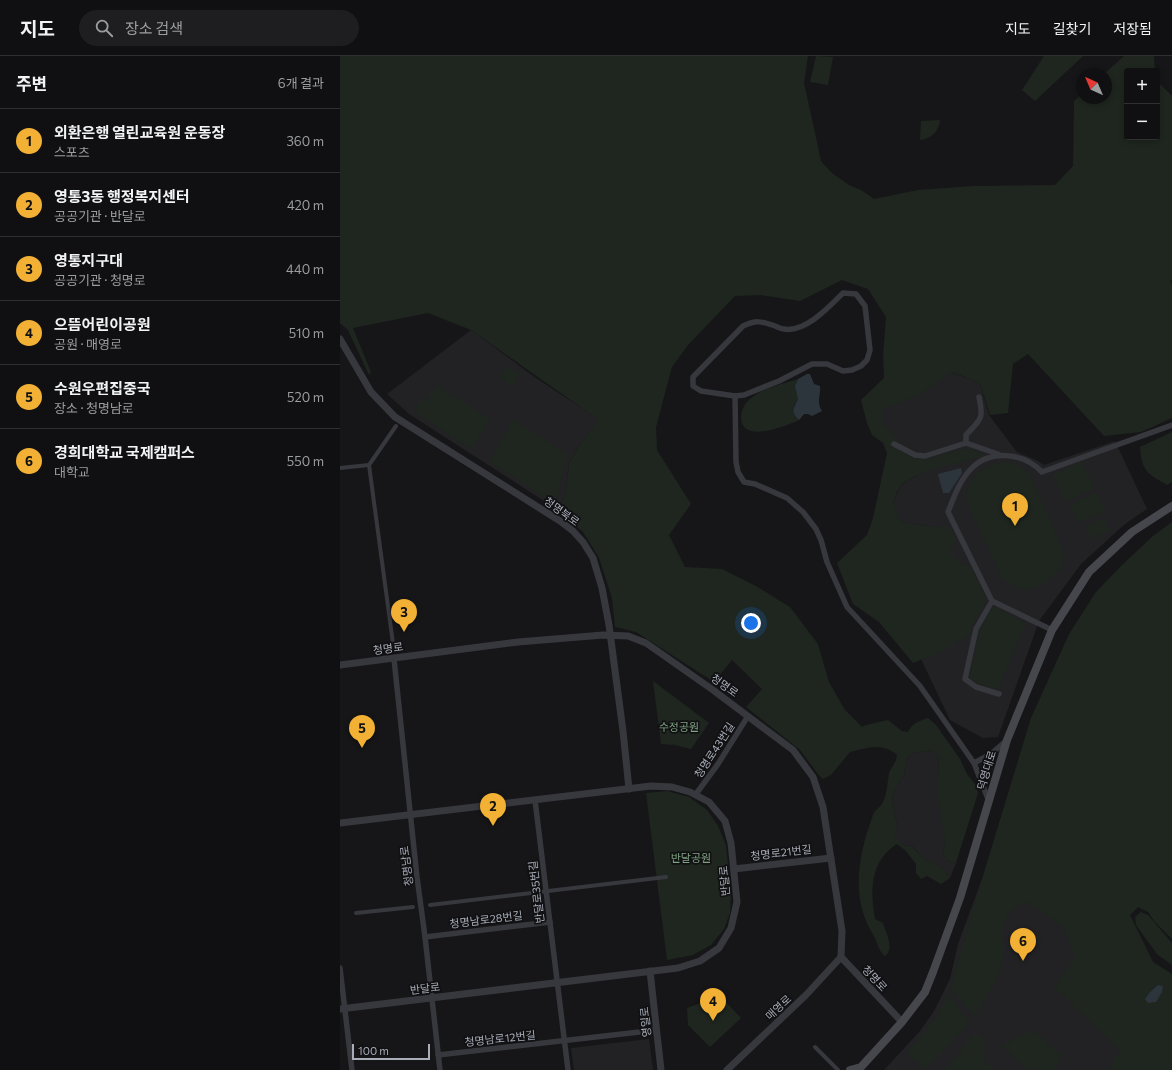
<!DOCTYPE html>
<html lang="ko">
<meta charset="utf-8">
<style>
body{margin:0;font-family:Commissioner,"Noto Sans KR",sans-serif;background:#1e1e20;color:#f1f3f6}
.controls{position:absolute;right:12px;top:12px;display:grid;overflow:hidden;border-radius:4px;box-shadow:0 2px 6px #0003}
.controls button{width:36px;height:36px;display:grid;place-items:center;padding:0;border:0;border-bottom:1px solid #303032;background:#101012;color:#f1f3f6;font:20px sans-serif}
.compass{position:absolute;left:736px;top:12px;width:36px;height:36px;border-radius:50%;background:#101012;box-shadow:0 2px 6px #0003;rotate:316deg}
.scale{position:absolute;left:12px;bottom:10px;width:78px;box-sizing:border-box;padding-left:4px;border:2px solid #a8adb8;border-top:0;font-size:11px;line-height:14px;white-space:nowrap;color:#a8adb8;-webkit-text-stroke:3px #111113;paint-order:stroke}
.you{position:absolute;left:411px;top:567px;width:14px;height:14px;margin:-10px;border:3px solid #fff;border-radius:50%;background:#1a73e8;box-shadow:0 0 0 6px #1a73e833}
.badge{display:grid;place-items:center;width:26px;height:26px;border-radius:50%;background:#f2b134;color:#111;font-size:13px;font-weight:700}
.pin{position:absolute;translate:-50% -33px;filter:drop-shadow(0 1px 2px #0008)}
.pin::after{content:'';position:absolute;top:21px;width:14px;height:12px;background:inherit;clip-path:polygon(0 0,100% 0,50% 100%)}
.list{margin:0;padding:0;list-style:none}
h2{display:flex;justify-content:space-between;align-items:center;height:52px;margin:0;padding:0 16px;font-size:17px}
h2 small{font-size:13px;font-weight:400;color:#9c9d9f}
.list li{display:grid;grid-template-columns:26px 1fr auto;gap:12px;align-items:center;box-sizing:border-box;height:64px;padding:0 16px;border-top:1px solid #303032}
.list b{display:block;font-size:15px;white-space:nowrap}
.list p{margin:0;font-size:13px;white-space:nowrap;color:#9c9d9f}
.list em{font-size:13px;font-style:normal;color:#9c9d9f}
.icon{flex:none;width:22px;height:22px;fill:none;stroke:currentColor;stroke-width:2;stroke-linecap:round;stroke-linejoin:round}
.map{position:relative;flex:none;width:832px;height:1014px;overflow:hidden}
header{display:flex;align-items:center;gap:24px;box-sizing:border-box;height:56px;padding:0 20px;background:#101012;border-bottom:1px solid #303032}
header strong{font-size:19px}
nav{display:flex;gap:22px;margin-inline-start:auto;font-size:14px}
.search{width:280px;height:36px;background:#1e1e20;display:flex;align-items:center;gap:10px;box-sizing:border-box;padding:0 14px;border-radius:22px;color:#9c9d9f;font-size:15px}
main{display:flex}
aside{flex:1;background:#101012}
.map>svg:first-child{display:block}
.built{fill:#222225}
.green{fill:#1e261f}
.water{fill:#2c353c}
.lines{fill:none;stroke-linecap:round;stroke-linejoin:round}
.pedestrian{stroke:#37383d;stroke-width:4}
.minor{stroke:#37383d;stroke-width:5.5}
.tertiary{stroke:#37383d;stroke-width:7}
.secondary{stroke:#45474d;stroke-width:8}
.labels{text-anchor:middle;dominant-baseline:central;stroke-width:3.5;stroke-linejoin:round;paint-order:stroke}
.street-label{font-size:11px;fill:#a8adb8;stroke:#111113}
.park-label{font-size:11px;fill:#7fa381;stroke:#111113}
</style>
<header>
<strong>지도</strong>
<div class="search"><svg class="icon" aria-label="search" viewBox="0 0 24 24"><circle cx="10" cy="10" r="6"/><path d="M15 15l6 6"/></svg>장소 검색</div>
<nav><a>지도</a><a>길찾기</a><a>저장됨</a></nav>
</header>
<main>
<aside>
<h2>주변<small>6개 결과</small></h2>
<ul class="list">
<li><span class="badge">1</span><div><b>외환은행 열린교육원 운동장</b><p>스포츠</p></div><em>360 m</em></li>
<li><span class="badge">2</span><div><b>영통3동 행정복지센터</b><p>공공기관 · 반달로</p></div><em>420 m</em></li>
<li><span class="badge">3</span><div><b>영통지구대</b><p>공공기관 · 청명로</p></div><em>440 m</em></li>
<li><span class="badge">4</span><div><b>으뜸어린이공원</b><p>공원 · 매영로</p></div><em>510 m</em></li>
<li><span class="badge">5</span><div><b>수원우편집중국</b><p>장소 · 청명남로</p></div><em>520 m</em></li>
<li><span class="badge">6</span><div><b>경희대학교 국제캠퍼스</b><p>대학교</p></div><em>550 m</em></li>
</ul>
</aside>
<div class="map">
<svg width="832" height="1014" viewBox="0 0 832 1014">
<rect width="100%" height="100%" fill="#161618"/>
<g class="built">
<path d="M131,274L196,322L260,364L239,390L229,407L225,439L218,454L69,358L47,338Z"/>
<path d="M611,316L640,327L649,359L677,396L696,404L704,409L775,385L807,453L785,468L741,508L699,565L658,681L643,682L610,664L581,603L602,595L624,509L608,497L593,471L559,466L553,446L560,431L568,424L577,420L553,391L552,387L558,385L540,366V355L576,340Z"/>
<path d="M592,694L598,700L599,709L598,718L605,787L603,798L607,804L616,807L610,822L602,810H596L582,801L571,789L565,790L554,781L557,769L552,745L555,732L564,719L565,711L568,701L574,697Z"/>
<path d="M642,823L725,858L832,1014H544L580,975L594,955L610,923L618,888Z"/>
<path d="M309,983L313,1014H234L231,992Z"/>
</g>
<g class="green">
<path d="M0,0H468L464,27L474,72L481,105L492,117L509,129L521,134L534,143L578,134L633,130L715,129L733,110L734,45L742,38V42H766V18H764L784,0H814L815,15H787V81H817V25L832,40V223L830,225L832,229V362L801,376L764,380L688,298L673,308L668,357L650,359L640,327L612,316L577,340L541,355V366C547,373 554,378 559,385L552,387L553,391L573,402L587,403L628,392L645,400C625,405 571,416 560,431C557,435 555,441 553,446L560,466L594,471H610L617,482L609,496L624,509H630L647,544L631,571V577L603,595L573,607L539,566L513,548L497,507L527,479L533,462L547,397L543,387L532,379L527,367L521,344L544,322L543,300L546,261L528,233L502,224L460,245L421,239L395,240L348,289L332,311L316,371L317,394L351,448L329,479L345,511L382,513L416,530L450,551L478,588L489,626L505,654L522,671L526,669L548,664L562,675L568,676C572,667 579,665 588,662L596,669L620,703L627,718L635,728L638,737L616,807L607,804L603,798L605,787L598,743V718L599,709L598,700L592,694L574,697L568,701L565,711L564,719L555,732L552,745L557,769L555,781L565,790L571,789C578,798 590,809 602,810L610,822L601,828L587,820L581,823L576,817V808L566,795L557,788C530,805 530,835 535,863L543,867C546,878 555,892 545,900C537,894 538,885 532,877C510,840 519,797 533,759C534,755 539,752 542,748C547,740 547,728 549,718C550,711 556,709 557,699C542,686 527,692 510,696L491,719L483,723L478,718L460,694L406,651L422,633L392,604L374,626L296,576L275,571L272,542L259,502L243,476L218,454L225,439L229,407L239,390L259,364L131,274L88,257L13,272L31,316L29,319L8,274L0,267Z"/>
<path d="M476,0L493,1L488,29L470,26Z"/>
<path d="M704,0H743L695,45L682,34Z"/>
<path d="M600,64C599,75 591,83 580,84L581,65Z"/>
<path d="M167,310L180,318L172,330L159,322Z"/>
<path d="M458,323C454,331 458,335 458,343L454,349L456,362L459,364C446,370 402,388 401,362C401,355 404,348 410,343C422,332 443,328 458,323Z"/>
<path d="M97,330L150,363L131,393L75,356L77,349L83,343L87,345Z"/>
<path d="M174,364L228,399L225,405L220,428L221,432L213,447L149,405Z"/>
<path d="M832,376V426L827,429C807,417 802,416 800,391Z"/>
<path d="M742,405L755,432L726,446L713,419Z"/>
<path d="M667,406L679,409L689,417L722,491C722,495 723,500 723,504C721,518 701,533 687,533C677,534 669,528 662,522L628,448C627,444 626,440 627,436C630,417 650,408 667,406Z"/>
<path d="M757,436L766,455L739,467L730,449Z"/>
<path d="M764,463L770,474L751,483L745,471Z"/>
<path d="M832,466V883L814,865L808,856L798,851L790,859L813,906L832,918V1014H768L780,994L714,931L735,902L722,869L686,846L677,850L666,862L661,876L664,889V897L658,921L634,961L611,932L642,823L691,662L729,578L756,536L781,510L813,480Z"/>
<path d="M653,550L686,567L658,633L639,628L629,621L640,573Z"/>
<path d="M313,625L369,667L351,693L335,689L321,688Z"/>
<path d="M327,735L349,741L367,754L378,770L386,789L391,838L390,857L384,873L371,889L353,899L327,904L306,737Z"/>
<path d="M801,856L808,859L832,887V909L817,898L796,869L795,861Z"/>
<path d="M608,938L629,967L586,1013L567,997L596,962Z"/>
<path d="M380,940L401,962L370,991L348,969L347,952Z"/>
<path d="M691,976L698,978L719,997L720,1004L715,1014H687L662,990L684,977Z"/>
<path d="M636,978L644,983V1002L643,1003L654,1014H605L622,996L620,994Z"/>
</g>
<g class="water">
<path d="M467,318H470L474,328L480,330C481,339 476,346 482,355L472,360L468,358H464L459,364C451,357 453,352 458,343L455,330L458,323Z"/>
<path d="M621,412L622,417L609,437H603L598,418Z"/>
<path d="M818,929L823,930L822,936L816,946L808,947L805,943L810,936Z"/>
</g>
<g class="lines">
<g class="pedestrian">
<path d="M0,412L29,409"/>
<path d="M54,595L29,409L56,370"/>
<path d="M90,849L326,821"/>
<path d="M16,857L73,851"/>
<path d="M475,991L498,1014"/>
</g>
<g class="minor">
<path d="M503,237L516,238L525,250L530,294L527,304L521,310L512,314L503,315L487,308H472L439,325L404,339L395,340L361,335L353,330V321L403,270C416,264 421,265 435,270C438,271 441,273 444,273C465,277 489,251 503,237Z"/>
<path d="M395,340L396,406L398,416L404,426L415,428L447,442L463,456L476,473L481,484L487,506L507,551L580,630L634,707"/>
<path d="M626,387V379C641,363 644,363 639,341"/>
<path d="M554,388L575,399L585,400L626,387L658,398"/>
<path d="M652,545L636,573L625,623L636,631L659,638"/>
<path d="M712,574L652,545L608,456C614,441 619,426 630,414C649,393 683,396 702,416L832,369"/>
<path d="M54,603L77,821L85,881L100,1014"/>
<path d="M356,738L378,708L408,660"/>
<path d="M648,743L634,707L651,698L667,684"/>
<path d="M195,744L228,1014"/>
<path d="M85,881L210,866"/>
<path d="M0,912L12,1014"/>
<path d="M98,999L317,974"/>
</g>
<g class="tertiary">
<path d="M0,283L31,336L55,361L220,465L233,475L243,486L253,502L262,532L269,569L283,675L289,733"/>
<path d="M0,609L178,586L263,579L288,580L306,587L373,634L453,694L473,721L483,751L502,875L501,901L562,966"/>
<path d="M0,767L311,730L332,731L350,736L369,746L385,765L391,787L397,846L391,872L379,892L360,905L338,912L0,953"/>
<path d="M394,813L491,802"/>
<path d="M310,915L321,1014"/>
<path d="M387,1014L466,939L501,901"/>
</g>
<path class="secondary" d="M510,1014L521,1011L562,966L585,936L593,916L620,842L667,684L712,574L749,516L792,476L832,450"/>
</g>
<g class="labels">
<g class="street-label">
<text transform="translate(222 455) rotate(36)">청명북로</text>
<text transform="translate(48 592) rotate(-8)">청명로</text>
<text transform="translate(385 629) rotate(36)">청명로</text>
<text transform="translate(374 694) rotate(-57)">청명로43번길</text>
<text transform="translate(646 714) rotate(-73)">덕영대로</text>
<text transform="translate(441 796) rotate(-7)">청명로21번길</text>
<text transform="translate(66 810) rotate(-97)">청명남로</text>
<text transform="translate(384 825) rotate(-95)">반달로</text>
<text transform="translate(196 836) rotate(-97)">반달로35번길</text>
<text transform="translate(146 863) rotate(-7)">청명남로28번길</text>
<text transform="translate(535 922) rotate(47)">청명로</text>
<text transform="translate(85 932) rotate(-7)">반달로</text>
<text transform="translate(438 951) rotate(-43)">매영로</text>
<text transform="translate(305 966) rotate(-96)">영일로</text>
<text transform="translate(160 982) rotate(-6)">청명남로12번길</text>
</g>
<g class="park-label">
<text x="339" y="670">수정공원</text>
<text x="351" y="801">반달공원</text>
</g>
</g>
</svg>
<div class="controls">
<button>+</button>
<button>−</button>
</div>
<svg class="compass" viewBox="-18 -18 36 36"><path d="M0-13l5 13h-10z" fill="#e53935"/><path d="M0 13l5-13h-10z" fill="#9c9d9f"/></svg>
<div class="scale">100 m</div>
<div class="you"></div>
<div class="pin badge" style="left:675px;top:470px">1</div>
<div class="pin badge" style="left:153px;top:770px">2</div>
<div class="pin badge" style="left:64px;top:576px">3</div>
<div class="pin badge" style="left:373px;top:965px">4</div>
<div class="pin badge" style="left:22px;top:692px">5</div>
<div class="pin badge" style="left:683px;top:905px">6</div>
</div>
</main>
